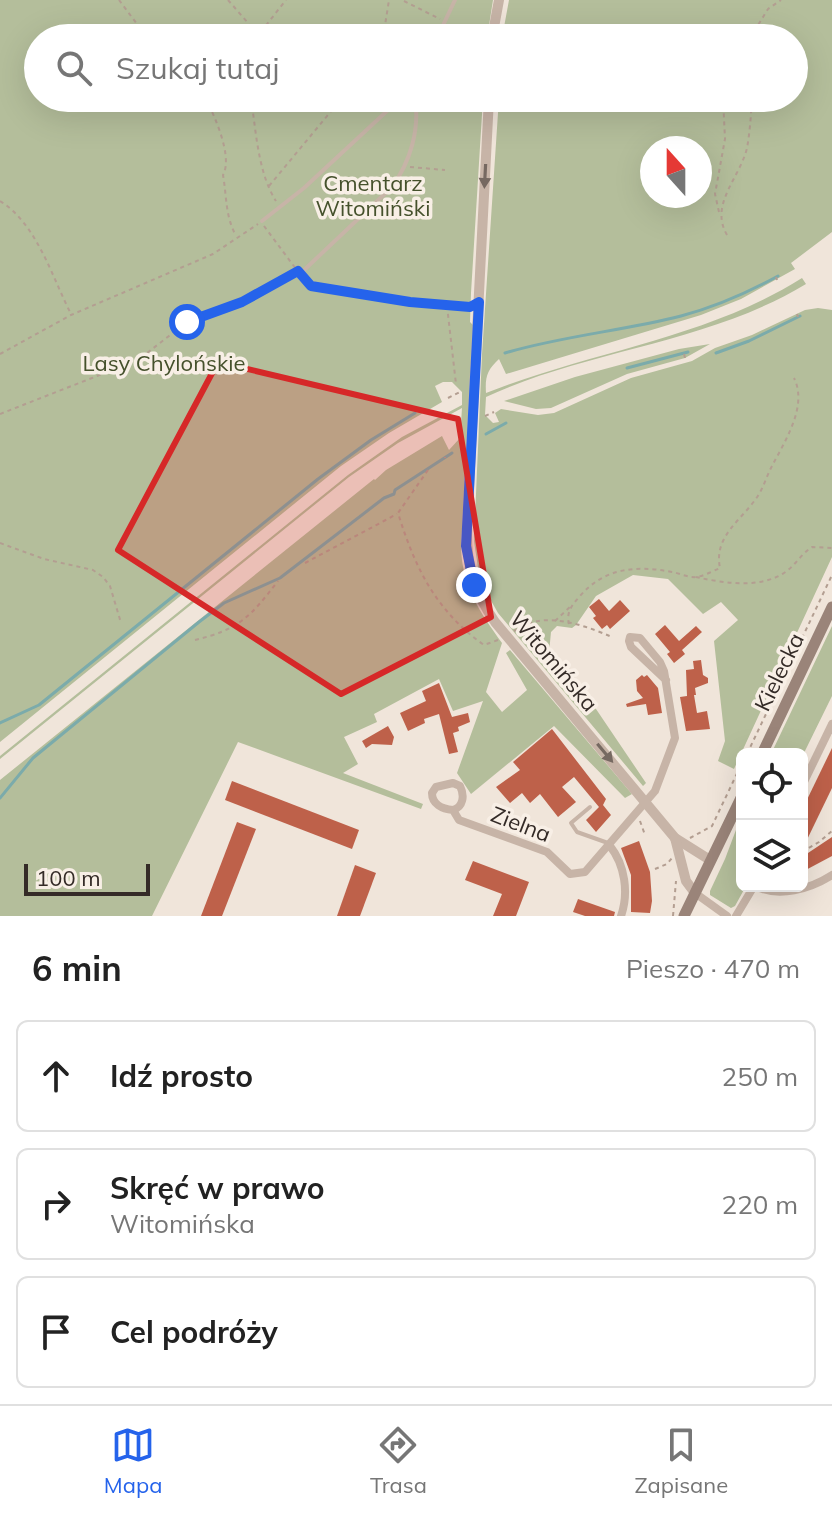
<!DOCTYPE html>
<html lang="pl">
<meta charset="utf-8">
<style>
body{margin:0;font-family:Mulish,sans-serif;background:#f2f2f2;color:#222}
.controls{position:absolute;right:24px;bottom:24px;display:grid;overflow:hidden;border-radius:12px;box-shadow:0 8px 32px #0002}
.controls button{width:72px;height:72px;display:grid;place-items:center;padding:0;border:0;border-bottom:2px solid #e0e0e0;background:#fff;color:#222;font:40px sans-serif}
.compass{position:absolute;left:640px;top:136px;width:72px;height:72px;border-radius:50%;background:#fff;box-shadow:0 8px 32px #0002;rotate:339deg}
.scale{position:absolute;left:24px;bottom:20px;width:126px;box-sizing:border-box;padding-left:8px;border:4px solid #342b27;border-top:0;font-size:22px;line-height:28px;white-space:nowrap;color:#342b27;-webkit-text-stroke:6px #f8efe6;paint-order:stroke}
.stop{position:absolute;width:24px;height:24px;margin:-18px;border:6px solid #2563eb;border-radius:50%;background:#fff}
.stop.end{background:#2563eb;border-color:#fff;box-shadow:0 2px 8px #0008}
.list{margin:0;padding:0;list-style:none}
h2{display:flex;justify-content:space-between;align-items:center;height:104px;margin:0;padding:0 32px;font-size:34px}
h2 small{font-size:26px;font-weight:400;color:#767676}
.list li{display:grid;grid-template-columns:52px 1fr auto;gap:24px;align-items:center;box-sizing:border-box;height:112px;margin:0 16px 16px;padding:0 16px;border:2px solid #e0e0e0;border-radius:12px}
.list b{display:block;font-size:30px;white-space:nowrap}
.list p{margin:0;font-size:26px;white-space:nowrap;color:#767676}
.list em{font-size:26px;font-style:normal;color:#767676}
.icon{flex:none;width:44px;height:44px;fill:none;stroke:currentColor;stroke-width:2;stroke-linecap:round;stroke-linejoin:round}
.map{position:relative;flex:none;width:832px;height:916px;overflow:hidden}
.search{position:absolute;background:#fff;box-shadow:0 8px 32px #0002;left:24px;right:24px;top:24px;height:88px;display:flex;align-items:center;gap:20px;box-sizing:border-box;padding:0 28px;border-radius:44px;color:#767676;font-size:30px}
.sheet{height:488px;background:#fff}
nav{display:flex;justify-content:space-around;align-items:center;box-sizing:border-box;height:112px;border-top:2px solid #e0e0e0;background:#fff;font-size:22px;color:#767676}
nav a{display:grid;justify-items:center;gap:4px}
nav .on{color:#2563eb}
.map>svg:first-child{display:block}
.green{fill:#b4be9b;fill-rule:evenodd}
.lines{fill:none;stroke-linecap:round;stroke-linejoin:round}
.stream{stroke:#7babab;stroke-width:3}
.building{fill:#be614a}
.path{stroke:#b39e91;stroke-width:2;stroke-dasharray:4 4;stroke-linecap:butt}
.service{stroke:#c7b4a7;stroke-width:4}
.minor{stroke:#c7b4a7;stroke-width:8}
.tertiary{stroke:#c7b4a7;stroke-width:10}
.secondary{stroke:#9a8479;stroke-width:11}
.oneway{fill:#766961}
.route{stroke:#2563eb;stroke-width:10}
.marked{fill:#d62828;fill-opacity:0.2;stroke:#d62828;stroke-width:6;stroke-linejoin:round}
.labels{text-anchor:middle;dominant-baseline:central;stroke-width:7;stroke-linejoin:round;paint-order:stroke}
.park-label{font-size:22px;fill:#45512c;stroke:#f8efe6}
.street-label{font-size:22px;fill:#342b27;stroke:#f8efe6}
</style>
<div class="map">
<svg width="832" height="916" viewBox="0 0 832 916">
<rect width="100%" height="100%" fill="#f0e5da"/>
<g class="green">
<path d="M0,0H493L487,38H38V98H483L471,293L470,322L473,325L461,547C462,587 480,612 502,643L486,692L502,712L527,690L506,653L510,650L632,794L625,798L554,726L471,794L457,773L483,701L453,711L439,679L374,714L377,722L344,737L358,764L343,773L423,804L421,809L238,742L152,916H0V780L374,479L375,480L386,470L442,436L449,450L460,438L462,408L398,443L349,477L0,759V756L348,475L402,437L462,405V392L452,382H443L435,386L442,402L389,433L341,466L0,742Z"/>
<path d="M509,0H832V232L791,263L795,269L741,299L701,315L506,374L499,359C487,370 485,377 486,393C591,351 705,339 802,278L806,284C707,344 589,349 486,397L485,415L493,423L499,422L495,413L501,409L538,415L554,413L631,378L692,361L715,348L752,335L805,310L818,308L832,310V557L734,769L718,761L725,741L714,641L738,620L721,602L703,614L668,579L633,575L596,596L576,625L572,628L557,626L551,632L549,653L596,709L646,783L643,786L498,613L480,581L474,541L482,354L499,98H794V38H502ZM652,148H700V196H652Z"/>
<path d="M710,344L685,358L627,374L551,408L536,409L504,401L575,377L679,349Z"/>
<path d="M832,626V696L802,757V754H771Z"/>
<path d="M742,814V886H746L735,906L731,908L710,895V891L725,859Z"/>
</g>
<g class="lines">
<g class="stream">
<path d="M505,353C562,336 622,331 681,316C715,307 747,293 778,276"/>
<path d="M716,353L749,341L800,316"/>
<path d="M627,368L688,352"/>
<path d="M486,434L506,423"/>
<path d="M0,723L39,705L318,479L371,440L415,413"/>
<path d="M0,798L33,758L199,622L224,603L280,578L384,498L394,494L395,490L452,453"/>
</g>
</g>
<g class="building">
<path d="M599,599L609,611L620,600L630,611L610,629L607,625L602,629L593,618L596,616L589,607Z"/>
<path d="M665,625L679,641L696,626L702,632L682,650L685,654L674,663L667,654L670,652L655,634Z"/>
<path d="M701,660L703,675L708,678V683L695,688L696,695H694L697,713L707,711L710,729L686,731L680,697L687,696L686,670L694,669L693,661Z"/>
<path d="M642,675L644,677L647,675L658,688L662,713L648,715L646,704L627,707L626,704L643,698L637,691L636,680Z"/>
<path d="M439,683L452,717L468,713L470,722L458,727L459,731L453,733L458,752L449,754L439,714L424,719L425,723L408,731L400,713L426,701L422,691Z"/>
<path d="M388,726L394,737L392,745L372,744L366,748L362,741Z"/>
<path d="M552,729L606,799L603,805L611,815L596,832L586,820L599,807L574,777L562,787L576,802L558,817L540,794L530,803L522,793L510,803L496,787L520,770L513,762Z"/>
<path d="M832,748V788L802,850V810Z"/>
<path d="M232,781L359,830L352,849L225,800Z"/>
<path d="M237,822L256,829L222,916H201Z"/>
<path d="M832,837V856L802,872V857Z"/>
<path d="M639,841L650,872L652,901L650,913L631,912V875L621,848Z"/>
<path d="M473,861L529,882L516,916H493L502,894L465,880Z"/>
<path d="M355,865L376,873L360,916H337Z"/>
<path d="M578,899L615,912L614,916H585L573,912Z"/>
</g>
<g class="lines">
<g class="path">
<path d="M119,0L140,28L141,38"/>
<path d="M228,0L249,24L253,38"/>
<path d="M404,1L440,19"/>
<path d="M256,38L286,0"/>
<path d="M383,38L389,0"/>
<path d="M750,38L768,9L781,0"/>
<path d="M205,98C215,116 233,157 223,175C227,198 225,215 236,236"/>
<path d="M251,98C256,131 258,173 276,201"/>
<path d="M380,99L387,105"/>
<path d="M410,167L445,170"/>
<path d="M269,186L342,98"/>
<path d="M0,201C37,224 52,277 71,314"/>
<path d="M719,212L715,194L725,139L723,98"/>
<path d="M264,226L296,269"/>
<path d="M727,235C709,204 740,178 747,148C750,132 751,114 752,98"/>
<path d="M776,277L777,280"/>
<path d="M303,279L311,286L410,302L469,307"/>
<path d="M447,306L456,384"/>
<path d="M797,314L798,317"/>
<path d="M0,354L71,315L213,254L258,224"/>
<path d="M684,354L685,358"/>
<path d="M448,398L462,391"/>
<path d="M0,414L138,360L187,322L242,302L296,272"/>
<path d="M485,416L494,412"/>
<path d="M445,457V458"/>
<path d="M428,470L398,513C415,568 436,611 484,645L498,640"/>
<path d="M0,543L44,559L93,570L103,577L110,586L121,623"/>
<path d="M305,563L397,514"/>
<path d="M696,577C723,583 759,589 784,573C795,566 801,554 812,547L832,548"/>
<path d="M555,621L570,607"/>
<path d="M569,624C566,612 572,605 580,596C604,568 636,565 672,572C679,573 689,578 696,577C704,576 713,571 720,568C713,535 744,519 759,494C764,486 767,475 772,466C785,441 808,406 794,378"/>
<path d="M514,631C521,628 530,622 538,621C562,617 591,628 612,637"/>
<path d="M195,640C240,629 250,617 278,581"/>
<path d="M747,754L832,575"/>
<path d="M640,821L645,835"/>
<path d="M690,838L712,826L742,763"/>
<path d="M802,852L819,842L832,831"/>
<path d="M655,869L667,864L672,858"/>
<path d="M673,916L676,881"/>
</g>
<g class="service">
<path d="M437,38L455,0"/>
<path d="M262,221L304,188L401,98"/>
<path d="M302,272L392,187C410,162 420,130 415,98"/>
<path d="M590,807L571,823L577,832L608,843"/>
</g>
<g class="minor">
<path d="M802,786L832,724"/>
<path d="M453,810C463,807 465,796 460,786L453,783L436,787L432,793C432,804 442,809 453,810L459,820L547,852L570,874L585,872L655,791L675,738L664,671L660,662L640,638L630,637L629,641L631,647L666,680"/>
<path d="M610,846C625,865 629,893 621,916"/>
<path d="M755,886C779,898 810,889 832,875"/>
<path d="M695,893L727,916"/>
<path d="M736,916L754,886"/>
</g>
<g class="tertiary">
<path d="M492,38L499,0"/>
<path d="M489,98L467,527C466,564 474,592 495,622L675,838L710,860"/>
<path d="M675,838L686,881L695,893"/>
</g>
<g class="secondary">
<path d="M762,754L832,607"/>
<path d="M684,916L742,796"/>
</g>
</g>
<defs><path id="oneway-solid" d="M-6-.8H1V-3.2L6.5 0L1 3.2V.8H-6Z" transform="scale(2)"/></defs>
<g class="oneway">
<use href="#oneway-solid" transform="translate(485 176) rotate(93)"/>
<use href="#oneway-solid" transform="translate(605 753) rotate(50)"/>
</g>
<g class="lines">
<path class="route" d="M187,322L242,302L298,271L311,286L410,302L470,307L479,302L466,546L474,585"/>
</g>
<path class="marked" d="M218,362L458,419L491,617L341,694L118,550Z"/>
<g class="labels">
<g class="park-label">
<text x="373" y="183">Cmentarz<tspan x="373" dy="25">Witomiński</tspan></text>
<text x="164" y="363">Lasy Chylońskie</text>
</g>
<g class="street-label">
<text transform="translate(554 661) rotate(50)">Witomińska</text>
<text transform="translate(779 672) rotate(-64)">Kielecka</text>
<text transform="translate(521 824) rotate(21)">Zielna</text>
</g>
</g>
</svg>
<div class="controls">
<button><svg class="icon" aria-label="locate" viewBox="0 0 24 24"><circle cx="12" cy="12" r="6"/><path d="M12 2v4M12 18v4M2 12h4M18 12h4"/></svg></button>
<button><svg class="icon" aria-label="layers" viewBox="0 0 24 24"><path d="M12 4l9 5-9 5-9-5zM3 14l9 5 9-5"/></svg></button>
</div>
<svg class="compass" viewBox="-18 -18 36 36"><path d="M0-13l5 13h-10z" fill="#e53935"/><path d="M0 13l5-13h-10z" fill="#767676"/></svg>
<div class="scale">100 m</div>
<div class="stop" style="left:187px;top:322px"></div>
<div class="stop end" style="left:474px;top:585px"></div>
<div class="search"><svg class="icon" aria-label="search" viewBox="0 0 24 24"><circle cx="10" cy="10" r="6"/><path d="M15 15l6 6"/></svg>Szukaj tutaj</div>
</div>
<section class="sheet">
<h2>6 min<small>Pieszo · 470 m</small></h2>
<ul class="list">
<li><svg class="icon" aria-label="ahead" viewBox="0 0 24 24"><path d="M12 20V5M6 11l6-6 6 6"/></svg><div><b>Idź prosto</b></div><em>250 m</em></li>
<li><svg class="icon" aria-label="right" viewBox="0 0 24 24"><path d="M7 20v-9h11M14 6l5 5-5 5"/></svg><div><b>Skręć w prawo</b><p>Witomińska</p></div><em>220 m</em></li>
<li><svg class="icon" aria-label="arrive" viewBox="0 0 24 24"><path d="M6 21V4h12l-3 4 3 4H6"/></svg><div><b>Cel podróży</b></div></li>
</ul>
</section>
<nav>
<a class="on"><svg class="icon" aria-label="map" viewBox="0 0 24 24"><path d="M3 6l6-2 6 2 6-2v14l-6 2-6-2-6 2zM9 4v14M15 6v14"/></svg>Mapa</a>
<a><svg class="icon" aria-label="directions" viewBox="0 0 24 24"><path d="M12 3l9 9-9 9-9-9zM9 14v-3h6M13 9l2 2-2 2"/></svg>Trasa</a>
<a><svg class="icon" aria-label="saved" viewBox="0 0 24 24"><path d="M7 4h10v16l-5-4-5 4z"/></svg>Zapisane</a>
</nav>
